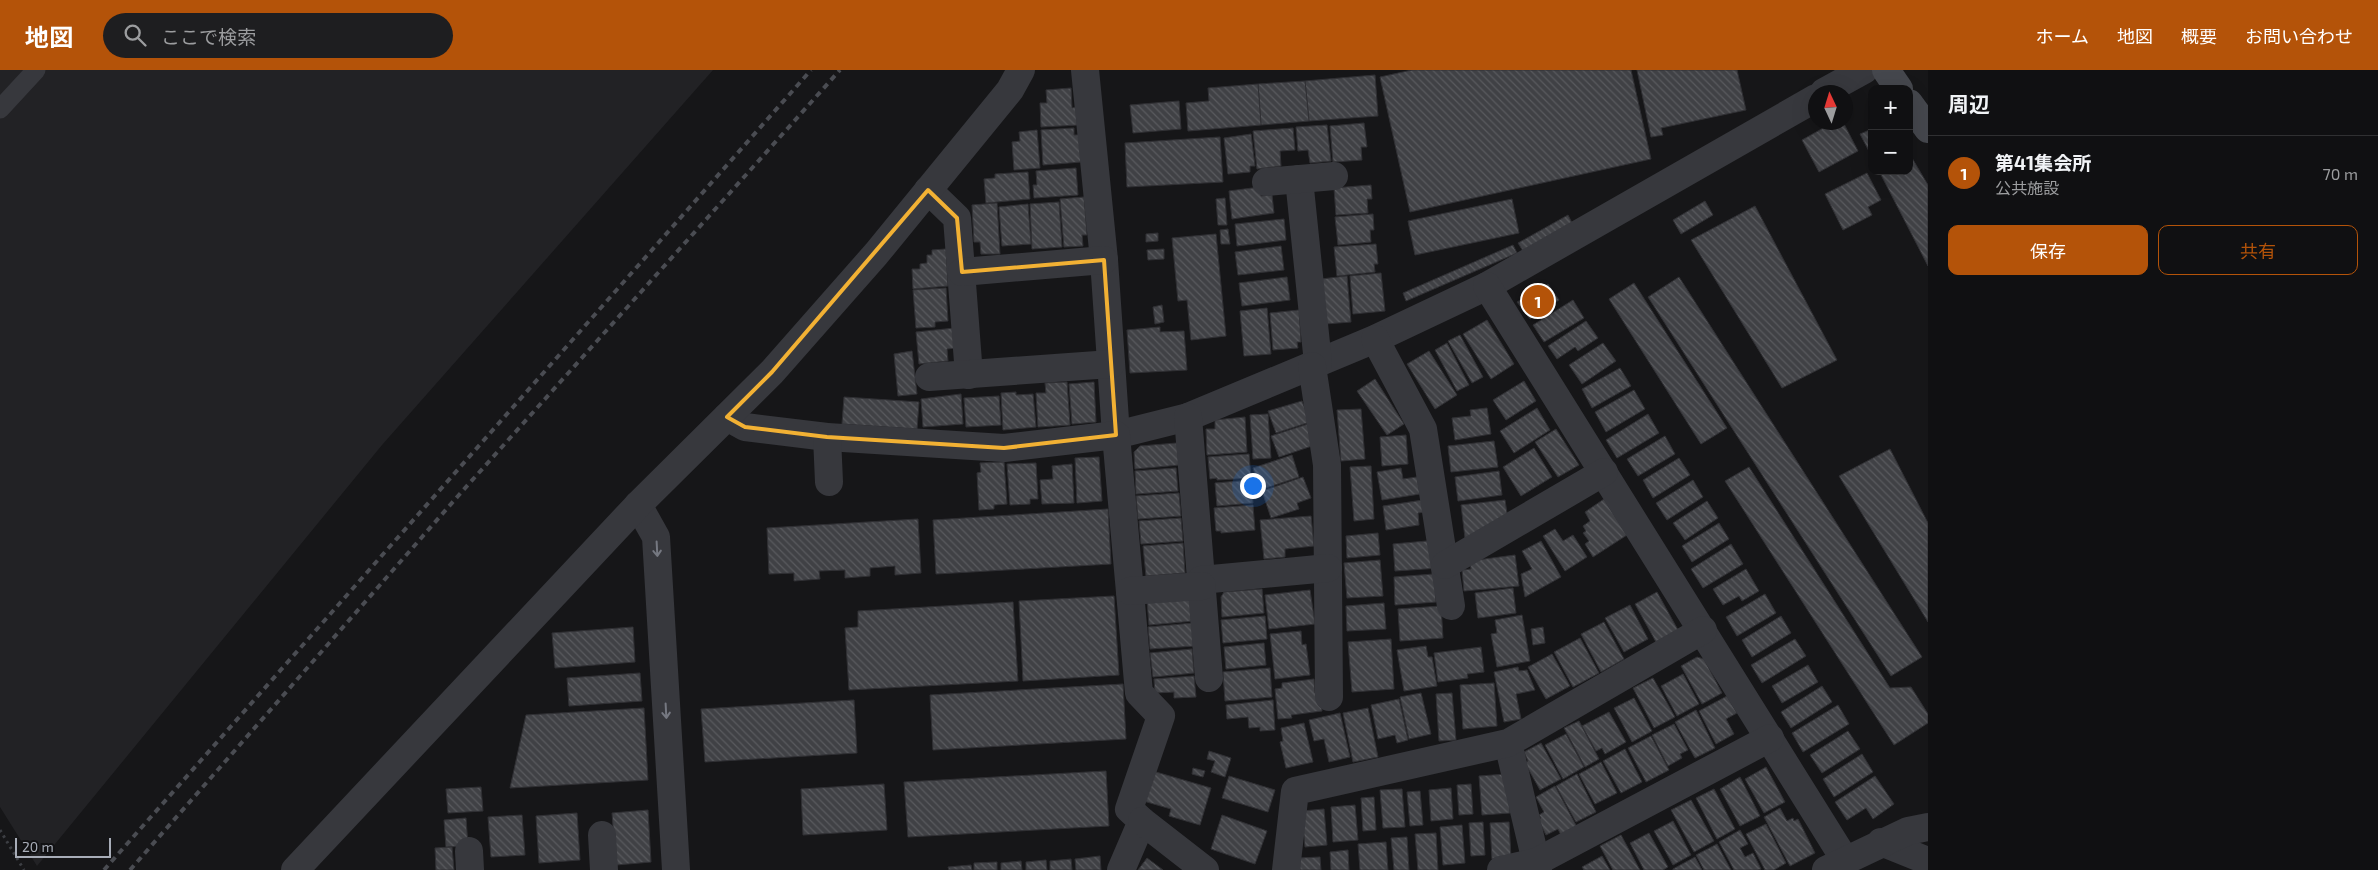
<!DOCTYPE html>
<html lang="ja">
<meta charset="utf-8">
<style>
body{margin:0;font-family:"Exo 2","Noto Sans JP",sans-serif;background:#1e1e20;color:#f1f3f6}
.controls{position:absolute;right:15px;top:15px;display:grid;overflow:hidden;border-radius:10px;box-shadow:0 5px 20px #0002}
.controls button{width:45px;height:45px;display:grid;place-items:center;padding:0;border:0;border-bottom:1px solid #303032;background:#101012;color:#f1f3f6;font:25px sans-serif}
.compass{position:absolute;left:1808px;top:15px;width:45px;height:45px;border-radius:50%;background:#101012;box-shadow:0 5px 20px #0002;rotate:356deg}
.scale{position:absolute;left:15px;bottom:12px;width:96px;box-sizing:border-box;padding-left:5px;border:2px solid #a8adb8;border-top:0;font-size:14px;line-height:18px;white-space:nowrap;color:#a8adb8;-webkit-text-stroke:4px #111113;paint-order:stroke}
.you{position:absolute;left:1252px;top:415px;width:18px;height:18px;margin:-12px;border:4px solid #fff;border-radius:50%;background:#1a73e8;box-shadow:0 0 0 8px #1a73e833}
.badge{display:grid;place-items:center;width:32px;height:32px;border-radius:50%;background:#b45309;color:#fff;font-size:16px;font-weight:700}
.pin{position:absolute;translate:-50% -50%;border:2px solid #fff;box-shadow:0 1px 5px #0006}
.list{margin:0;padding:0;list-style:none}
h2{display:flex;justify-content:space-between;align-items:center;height:65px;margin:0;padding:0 20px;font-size:21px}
h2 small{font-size:16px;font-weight:400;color:#9c9d9f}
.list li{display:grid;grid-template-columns:32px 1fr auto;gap:15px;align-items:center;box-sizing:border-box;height:75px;padding:0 20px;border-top:1px solid #303032}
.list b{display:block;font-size:19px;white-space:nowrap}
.list p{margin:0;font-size:16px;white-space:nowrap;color:#9c9d9f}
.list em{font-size:16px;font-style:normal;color:#9c9d9f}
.actions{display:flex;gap:10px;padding:15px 20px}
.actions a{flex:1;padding:11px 0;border:1px solid #b45309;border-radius:10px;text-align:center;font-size:18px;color:#b45309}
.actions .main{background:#b45309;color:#fff}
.icon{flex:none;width:28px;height:28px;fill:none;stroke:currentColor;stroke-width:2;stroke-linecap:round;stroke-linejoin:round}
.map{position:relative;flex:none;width:1928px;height:800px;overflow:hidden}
header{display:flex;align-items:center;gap:30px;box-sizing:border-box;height:70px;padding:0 25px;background:#b45309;color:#fff}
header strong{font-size:24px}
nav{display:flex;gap:28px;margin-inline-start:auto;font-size:18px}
.search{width:350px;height:45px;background:#1e1e20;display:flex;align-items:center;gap:12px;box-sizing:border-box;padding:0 18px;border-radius:28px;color:#9c9d9f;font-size:19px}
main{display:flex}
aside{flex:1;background:#101012}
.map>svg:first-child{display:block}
.built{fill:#222225}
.building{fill:url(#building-back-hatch);stroke:#303034}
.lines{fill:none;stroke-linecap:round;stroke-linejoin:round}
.path{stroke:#3d3f44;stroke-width:3;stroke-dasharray:2.5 4;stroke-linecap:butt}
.lane{stroke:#37383d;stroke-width:19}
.street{stroke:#37383d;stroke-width:28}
.secondary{stroke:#45474d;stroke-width:28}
.rail{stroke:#4a4c52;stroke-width:4;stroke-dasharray:6 5;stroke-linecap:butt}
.oneway{stroke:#757881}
.marked{fill:none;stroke:#f2b134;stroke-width:4;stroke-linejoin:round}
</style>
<header>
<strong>地図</strong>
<div class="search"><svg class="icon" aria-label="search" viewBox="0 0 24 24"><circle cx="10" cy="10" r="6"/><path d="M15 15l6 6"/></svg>ここで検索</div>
<nav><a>ホーム</a><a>地図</a><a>概要</a><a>お問い合わせ</a></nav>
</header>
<main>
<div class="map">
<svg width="1928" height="800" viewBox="0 0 1928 800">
<defs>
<pattern id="building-back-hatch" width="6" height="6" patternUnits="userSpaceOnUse" patternTransform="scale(1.25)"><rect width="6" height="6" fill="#404145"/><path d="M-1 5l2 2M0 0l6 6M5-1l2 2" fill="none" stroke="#595a5e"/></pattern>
</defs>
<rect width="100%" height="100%" fill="#161618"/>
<path class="built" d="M0,0H713L382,375L37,796L0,737Z"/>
<g class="building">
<path d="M1412,0H1631L1651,89L1410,142L1380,7Z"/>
<path d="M1637,0H1737L1746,40L1661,58L1663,65L1651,67Z"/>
<path d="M1375,5L1378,46L1309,51L1305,11Z"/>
<path d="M1305,11L1309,51L1261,55L1258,14Z"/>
<path d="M1258,14L1261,55L1188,61L1186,33L1209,31L1208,18Z"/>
<path d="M1071,18L1072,38L1077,37L1078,55L1041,57L1040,33H1047L1046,20Z"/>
<path d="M1179,31L1181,59L1133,63L1130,35Z"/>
<path d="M1834,52H1843L1858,81L1819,102L1802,70Z"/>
<path d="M1364,53L1367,77H1361L1362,90L1333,92L1330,56Z"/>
<path d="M1327,55L1331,91L1310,93L1308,80L1298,81L1296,57Z"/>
<path d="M1074,58V65H1079L1081,92L1043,95L1041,60Z"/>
<path d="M1293,58L1295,80L1280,81L1281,96L1257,99L1253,61Z"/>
<path d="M1872,59V87L1860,64Z"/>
<path d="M1037,60L1040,98L1014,100L1012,72L1020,71L1019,62Z"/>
<path d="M1251,64L1255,96H1250V102L1228,104L1224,68Z"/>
<path d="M1220,67L1223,112L1127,117L1125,73Z"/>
<path d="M1909,83L1928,115V196L1879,101H1909Z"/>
<path d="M1076,98L1078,125L1034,128L1033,115H1037L1036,101Z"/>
<path d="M1028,102L1030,129L986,133L984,109L995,108V104Z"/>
<path d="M1867,103L1881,130L1868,137L1872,145L1843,160L1825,124Z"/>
<path d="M1371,115L1372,129H1367L1368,143L1336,145L1334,118Z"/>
<path d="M1260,117L1261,126L1272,125L1274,143L1232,149L1229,121Z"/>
<path d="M1084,127L1087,165H1082L1083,176L1064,177L1060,129Z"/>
<path d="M1225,128L1227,155H1218L1216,129Z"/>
<path d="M1512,129L1519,163L1415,185L1408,151Z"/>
<path d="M1705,131L1713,145L1681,164L1673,150Z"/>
<path d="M1059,132L1062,177L1032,179L1030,134Z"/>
<path d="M997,133L1000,184H981L980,172H974L972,135Z"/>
<path d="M1028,134L1031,174L1002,176L999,137Z"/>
<path d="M1755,136L1837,290L1782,318L1691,170Z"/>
<path d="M1373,144L1374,160H1370L1371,172L1338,175L1335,147Z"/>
<path d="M1568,145L1572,153L1523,181L1518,173Z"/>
<path d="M1284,149L1286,170L1237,176L1235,154Z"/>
<path d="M1228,159L1230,174H1221L1220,160Z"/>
<path d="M1158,163V171L1146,172V164Z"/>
<path d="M1216,164L1226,266L1191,270L1187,230L1178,231L1172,168Z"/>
<path d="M1376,174L1378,194H1374L1375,202L1337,206L1334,177Z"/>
<path d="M1513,175L1517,183L1406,231L1403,223Z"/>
<path d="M1281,176L1284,200L1238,205L1235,182Z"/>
<path d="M946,179L948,216L913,219L912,199H920V194L927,193V185H932V180Z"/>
<path d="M1164,179V189L1148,190L1147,180Z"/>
<path d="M1381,203L1385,241L1353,244L1350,206Z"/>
<path d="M1347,206L1351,252L1325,254L1321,209Z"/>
<path d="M1287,207L1290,230L1242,236L1239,213Z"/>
<path d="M1679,207L1922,587L1891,606L1648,227Z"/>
<path d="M1634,213L1727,358L1701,374L1609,229Z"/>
<path d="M1548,214L1559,230L1530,249L1517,232Z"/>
<path d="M946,218L948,251L935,252V257L916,258L913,220Z"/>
<path d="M1573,230L1584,248L1544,272L1533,255Z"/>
<path d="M1162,235L1164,252L1155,254L1153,237Z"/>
<path d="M1267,238L1271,284L1244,286L1240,241Z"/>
<path d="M1299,240L1301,272H1297L1298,278L1273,280L1270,243Z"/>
<path d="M1487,250L1514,294L1491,309L1463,264Z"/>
<path d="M1586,251L1598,268L1578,281L1575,277L1557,289L1548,276Z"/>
<path d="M1160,257V262L1184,261L1187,300L1130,303L1127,260Z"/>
<path d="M955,258L956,278L947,279L948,291L919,294L916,262Z"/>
<path d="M1460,265L1483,307L1472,313L1448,271Z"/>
<path d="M1447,273L1469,315L1457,321L1435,280Z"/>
<path d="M1603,273L1616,291L1582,314L1569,295Z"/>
<path d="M912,281L917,324L898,326L894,284Z"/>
<path d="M1429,281L1457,325L1435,339L1407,294Z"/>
<path d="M1620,298L1631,316L1592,338L1582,319Z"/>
<path d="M1375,309L1404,354L1387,365L1357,321Z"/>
<path d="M1524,311L1536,331L1506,350L1493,330Z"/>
<path d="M1067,312L1070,355L1038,357L1036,323H1046L1045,313Z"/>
<path d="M1094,312L1096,352L1072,354L1069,314Z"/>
<path d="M1634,320L1645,339L1606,362L1595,342Z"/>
<path d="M1016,322V325L1033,324L1036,357L1003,360L1001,323Z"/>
<path d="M961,324L963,354L923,357L921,329Z"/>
<path d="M999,326L1001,355L966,357L964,328Z"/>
<path d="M844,327L919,332L917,359L842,354Z"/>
<path d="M1302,331L1310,352L1276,363L1268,341Z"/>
<path d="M1487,338L1491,364L1455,370L1452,348L1471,346L1470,340Z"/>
<path d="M1537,338L1550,360L1514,383L1500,361Z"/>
<path d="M1361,339L1365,389L1341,391L1337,340Z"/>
<path d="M1268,344L1271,388L1253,389L1250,345Z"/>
<path d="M1648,344L1659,363L1617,388L1606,370Z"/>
<path d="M1245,347L1247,382L1207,385L1206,359H1215V350Z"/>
<path d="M1308,354L1315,375L1279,387L1271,366Z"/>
<path d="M1556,359L1579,395L1558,407L1535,372Z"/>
<path d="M1406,365L1408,394L1382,396L1380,367Z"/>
<path d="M1665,366L1675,384L1638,406L1627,389Z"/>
<path d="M1494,371L1498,397L1451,402L1448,376Z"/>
<path d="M1177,373L1179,395L1135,399L1134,382L1140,376Z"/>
<path d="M1534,378L1552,407L1521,426L1503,397Z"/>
<path d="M1890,379L1928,453V552L1839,406Z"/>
<path d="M1249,384L1251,408L1217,410V408L1210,409L1208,387Z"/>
<path d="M1292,385L1299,407L1260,420L1253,398Z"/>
<path d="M1099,387L1102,431L1077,433L1075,388Z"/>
<path d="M1679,388L1690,405L1653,428L1643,410Z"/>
<path d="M1004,392L1007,434L994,435V439L979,440L977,403L981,402L980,393Z"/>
<path d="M1036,393L1038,429H1030V434L1010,435L1007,394Z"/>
<path d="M1072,394L1074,433L1042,434L1040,410L1053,409L1052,396Z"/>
<path d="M1371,396L1374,449L1354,451L1350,397Z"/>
<path d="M1749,397L1890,618L1911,617L1928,644V653L1894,675L1725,411Z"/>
<path d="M1176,398L1178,421L1136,424L1135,401Z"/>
<path d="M1401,398L1403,409L1417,407L1420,424L1382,430L1377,402Z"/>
<path d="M1499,401L1502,425L1458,431L1455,407Z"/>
<path d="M1303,407L1311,428L1297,433L1299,439L1271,448L1262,421Z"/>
<path d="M1251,410L1253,433L1217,436L1215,413Z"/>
<path d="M1693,410L1703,427L1667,450L1656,433Z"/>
<path d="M1179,423L1181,446L1138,449L1136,426Z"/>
<path d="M1604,429L1627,465L1593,487L1585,474L1589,471L1583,463L1586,461L1583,456L1590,451L1585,442Z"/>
<path d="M1423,430L1425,442L1418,443L1419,455L1386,460L1383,436Z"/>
<path d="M1505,430L1508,450L1486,466L1465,468L1461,435Z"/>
<path d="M1707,431L1718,448L1685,470L1673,453Z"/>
<path d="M1253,435L1255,460L1221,463V461H1216L1214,438Z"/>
<path d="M1108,439L1111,494L936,504L933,450Z"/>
<path d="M1311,446L1314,476L1285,479V487L1264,489L1260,450Z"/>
<path d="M1181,448L1183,471L1141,474L1139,451Z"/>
<path d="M918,449L921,503L895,505V496L870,498V506L845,508V500L819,501L820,509L794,511V503L769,504L767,458Z"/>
<path d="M1719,453L1729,469L1692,492L1682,476Z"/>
<path d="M1555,459L1563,471L1573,465L1587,487L1565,501L1543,466Z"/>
<path d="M1378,463L1380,485L1347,488L1346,466Z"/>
<path d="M1438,470L1440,498L1395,501L1393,474Z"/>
<path d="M1541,471L1561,507L1525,527L1521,504L1532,499L1522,481Z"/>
<path d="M1183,473L1185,503L1146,506L1143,476Z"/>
<path d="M1731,474L1743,494L1703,518L1691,499Z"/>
<path d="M1515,485L1519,516L1464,521L1462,500L1471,499L1470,491Z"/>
<path d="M1380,490L1383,526L1347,528L1344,493Z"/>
<path d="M1746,499L1759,521L1742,531L1739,526L1723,535L1713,519Z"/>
<path d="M1434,504L1436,532L1395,535L1394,507Z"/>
<path d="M1513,518L1516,543L1478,548L1475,523Z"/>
<path d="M1262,519L1264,543L1222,547L1221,527L1224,522Z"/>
<path d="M1310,520L1315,554L1269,559L1265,525Z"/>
<path d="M1657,522L1678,560L1656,572L1635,534Z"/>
<path d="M1765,524L1776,543L1737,566L1726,547Z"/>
<path d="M1114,526L1119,605L1023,611L1019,531Z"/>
<path d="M1185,527L1192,534L1193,551L1149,555L1147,530Z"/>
<path d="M1013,532L1018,611L849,620L845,558L858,557V541Z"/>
<path d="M1384,533L1386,559L1347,561L1346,536Z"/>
<path d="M1630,535L1648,569L1624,582L1605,548Z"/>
<path d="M1441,536L1443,568L1400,571L1398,539Z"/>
<path d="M1522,545L1530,591L1497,597L1491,564L1497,563L1495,550Z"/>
<path d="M1265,546L1267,569L1223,573L1221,550Z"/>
<path d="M1781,546L1791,563L1752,587L1742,570Z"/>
<path d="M1604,552L1624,589L1601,602L1581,564Z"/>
<path d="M1194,553L1195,576L1150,579L1148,557Z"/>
<path d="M633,557L635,592L555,598L552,563Z"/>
<path d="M1543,557L1545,573L1533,575L1531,559Z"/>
<path d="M1301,561L1302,575L1306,574L1310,605L1275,609L1270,564Z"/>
<path d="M1580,568L1599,603L1573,617L1554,582Z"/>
<path d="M1391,569L1394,619L1352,622L1348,572Z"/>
<path d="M1795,569L1806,586L1762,613L1751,595Z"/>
<path d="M1264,573L1266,595L1226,599L1224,577Z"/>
<path d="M1426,576L1428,587H1432L1437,616L1404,621L1397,580Z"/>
<path d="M1481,577L1484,602L1467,604L1468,608L1438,612L1434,583Z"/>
<path d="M1192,579L1194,603L1153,607L1150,583Z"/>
<path d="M1552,584L1570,616L1546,629L1528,597Z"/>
<path d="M1697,587L1704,589L1722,623L1702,634L1681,596Z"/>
<path d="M1808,595L1818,612L1782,633L1772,616Z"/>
<path d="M1518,597L1519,601L1527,600L1535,620L1516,624L1521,649L1504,652L1494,602Z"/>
<path d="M1270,598L1272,627L1225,631L1223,602Z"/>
<path d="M640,603L642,631L569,636L567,608Z"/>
<path d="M1683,604L1699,634L1677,646L1661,616Z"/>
<path d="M1194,606L1196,627L1174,628V622L1155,623L1154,609Z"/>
<path d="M1653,608L1675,647L1654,658L1633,618Z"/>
<path d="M1314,609L1315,623L1320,622L1322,641L1291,645L1292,648L1278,649L1275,619L1282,618V613Z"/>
<path d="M1494,613L1497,656L1463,659L1460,615Z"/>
<path d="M1123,614L1126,669L933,680L930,625Z"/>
<path d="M1822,616L1832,632L1791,658L1781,642Z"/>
<path d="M1421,623L1431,664L1409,669L1400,627Z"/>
<path d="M1452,623L1456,670L1439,671L1436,624Z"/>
<path d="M1727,626L1737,643L1726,649L1734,664L1716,674L1699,641Z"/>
<path d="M1634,628L1652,661L1632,672L1614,638Z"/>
<path d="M1399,629L1408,670L1397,673L1395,665L1378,669L1371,635Z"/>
<path d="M854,630L857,683L705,692L701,639Z"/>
<path d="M1273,630L1275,660L1260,661V657L1249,658L1248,647L1227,649L1226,635Z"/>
<path d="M1838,635L1849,654L1803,682L1792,663Z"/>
<path d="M644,638L648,710L510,718L526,645Z"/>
<path d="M1368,638L1378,687L1353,692L1343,643Z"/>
<path d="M1696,640L1715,678L1695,688L1675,652Z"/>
<path d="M1609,642L1626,672L1605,684L1602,678L1596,681L1582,656Z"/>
<path d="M1340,643L1350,687L1329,692L1324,669L1314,671L1309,650Z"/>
<path d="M1579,651L1599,689L1585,697L1564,658Z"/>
<path d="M1304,653L1313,692L1286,698L1280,672L1283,671L1281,658Z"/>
<path d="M1674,654L1688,680L1680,684L1682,688L1668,696L1652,665Z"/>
<path d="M1848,661L1860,679L1822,703L1810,685Z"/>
<path d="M1566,664L1584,697L1563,709L1545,675Z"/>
<path d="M1651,666L1669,700L1646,712L1628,678Z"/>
<path d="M1541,673L1561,709L1540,720L1525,693L1528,691L1524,682Z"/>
<path d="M1625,679L1642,712L1621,723L1603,691Z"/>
<path d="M1209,681L1231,688L1225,707L1211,702L1215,691L1207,689Z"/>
<path d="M1862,684L1873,702L1834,727L1823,709Z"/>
<path d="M1601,692L1617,723L1595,734L1579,704Z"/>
<path d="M1766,697L1785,732L1764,743L1745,709Z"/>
<path d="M1193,698L1205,701L1203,707L1192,704Z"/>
<path d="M1149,700L1211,718L1200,755L1169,746L1171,739L1140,730Z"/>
<path d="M1106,701L1109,756L908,767L904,712Z"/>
<path d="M1507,704L1510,743L1482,745L1479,706Z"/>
<path d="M1577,704L1596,742L1576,752L1556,716Z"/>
<path d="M1229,706L1275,720L1268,742L1222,728Z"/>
<path d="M1875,706L1894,734L1873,749L1866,738L1847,750L1835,732Z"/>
<path d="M1740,707L1760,746L1740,756L1720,719Z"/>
<path d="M884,714L887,760L803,765L801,719Z"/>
<path d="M1471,714L1473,744L1459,745L1457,715Z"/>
<path d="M1555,716L1578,759L1562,767L1558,759L1546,765L1538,749L1541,748L1539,745L1544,742L1536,727Z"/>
<path d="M481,717L483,741L448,743L446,719Z"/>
<path d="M1451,718L1453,749L1431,751L1429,720Z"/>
<path d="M1402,719L1405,757L1383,758L1380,720Z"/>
<path d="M1714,719L1735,759L1717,769L1696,728Z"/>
<path d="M1420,721L1423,755L1410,756L1407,722Z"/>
<path d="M1374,727L1376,760L1363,761L1361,728Z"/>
<path d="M1691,730L1714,771L1694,782L1671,740Z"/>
<path d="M1355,735L1358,770L1333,772L1331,737Z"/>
<path d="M1780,738L1787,751L1793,748L1794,751L1798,749L1815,783L1790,796L1764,747Z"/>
<path d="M1324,739L1327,775L1305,777L1302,741Z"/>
<path d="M648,740L651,792L616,795L612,743Z"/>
<path d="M577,743L580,790L539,793L536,746Z"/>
<path d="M522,745L525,785L491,787L488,747Z"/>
<path d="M1222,745L1267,761L1255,794L1211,779Z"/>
<path d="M466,748L468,776L446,777L444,750Z"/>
<path d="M1673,751L1691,785L1673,795L1654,761Z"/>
<path d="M1483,752L1485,785L1471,786L1469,753Z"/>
<path d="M1509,752L1511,788L1492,789L1490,753Z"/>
<path d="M1766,754L1786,793L1774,800H1765L1746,764Z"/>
<path d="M1462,755L1465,793L1443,795L1440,757Z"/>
<path d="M1740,760L1748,774L1740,778L1745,787L1753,783L1761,799L1758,800H1734L1719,772Z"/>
<path d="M1436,763L1438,800H1418L1415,764Z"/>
<path d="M1649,763L1668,797L1663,800H1644L1630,773Z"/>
<path d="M1621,765L1640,800H1613L1600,776Z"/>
<path d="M1407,767L1409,800H1394L1391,768Z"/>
<path d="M1386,772L1388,800H1360L1358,774Z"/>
<path d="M1717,774L1731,800H1704L1696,785Z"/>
<path d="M452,777L454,800H436L435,778Z"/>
<path d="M1348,780L1349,800H1331L1330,782Z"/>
<path d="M1100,786L1101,800H1076L1075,789Z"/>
<path d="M1602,786L1610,800H1584L1582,797Z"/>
<path d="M1320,787L1321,800H1300L1299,788Z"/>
<path d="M1695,787L1702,800H1673V799Z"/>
<path d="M1147,788L1163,800H1138Z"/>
<path d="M1071,789L1072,800H1050V791Z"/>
<path d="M1046,790L1047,800H1026V792Z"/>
<path d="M1021,791L1022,800H1001V793Z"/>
<path d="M997,792V800H974V793Z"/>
<path d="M971,795L972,800H949L948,797Z"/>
</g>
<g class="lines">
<path class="path" d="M0,760L24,800"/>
<path class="lane" d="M0,39L36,0"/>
<g class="street">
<path d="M1085,0L1104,190L1116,365L1188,347L1375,269L1487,216L1816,28"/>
<path d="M1824,22L1864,0"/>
<path d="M1299,109L1318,293"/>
<path d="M1266,112L1334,106"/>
<path d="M928,120L957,148L969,305"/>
<path d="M962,202L1104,190"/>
<path d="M1487,216L1845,790"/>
<path d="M1375,269L1423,359L1451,536"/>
<path d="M1312,296L1327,395L1329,627"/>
<path d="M929,307L1111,294"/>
<path d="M727,347L745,357L827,367L1004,378L1116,365L1139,623L1161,646L1129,739L1142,751L1121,800"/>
<path d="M1188,347L1209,608"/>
<path d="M827,367L829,412"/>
<path d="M638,435L656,467L676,800"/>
<path d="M1445,495L1604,402"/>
<path d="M1201,510L1328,498"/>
<path d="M1130,521L1202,516"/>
<path d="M1508,673L1538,800"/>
<path d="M1142,751L1205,800"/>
<path d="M602,765L604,800"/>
<path d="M1881,772L1928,791"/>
<path d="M469,781L470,800"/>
<path d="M295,800L638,435L772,302L876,184L1010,20L1021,0"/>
<path d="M1286,800L1295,721L1508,673L1703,560"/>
<path d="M1501,800L1536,792L1770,668"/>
<path d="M1826,800L1908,761L1928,757"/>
</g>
<g class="secondary">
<path d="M1886,0L1899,19"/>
<path d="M1909,33L1928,59"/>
</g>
<g class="rail">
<path d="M104,800L811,0"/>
<path d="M130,800L458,426L840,0"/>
</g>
</g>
<defs><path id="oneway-shaft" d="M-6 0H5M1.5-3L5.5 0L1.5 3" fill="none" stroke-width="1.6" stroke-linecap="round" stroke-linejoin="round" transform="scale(1.25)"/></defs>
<g class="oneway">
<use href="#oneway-shaft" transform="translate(657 479) rotate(87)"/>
<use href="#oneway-shaft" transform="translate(666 641) rotate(87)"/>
</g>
<path class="marked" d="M928,120L957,148L962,202L1104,190L1116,365L1004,378L827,367L745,357L727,347L772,302Z"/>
</svg>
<div class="controls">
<button>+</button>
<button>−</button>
</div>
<svg class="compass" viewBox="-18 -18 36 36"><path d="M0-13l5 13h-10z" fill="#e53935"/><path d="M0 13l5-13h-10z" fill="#9c9d9f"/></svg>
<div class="scale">20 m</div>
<div class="you"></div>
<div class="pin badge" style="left:1538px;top:231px">1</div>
</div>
<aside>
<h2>周辺<small></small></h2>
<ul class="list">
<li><span class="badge">1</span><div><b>第41集会所</b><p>公共施設</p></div><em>70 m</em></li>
</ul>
<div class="actions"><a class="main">保存</a><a>共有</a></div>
</aside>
</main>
